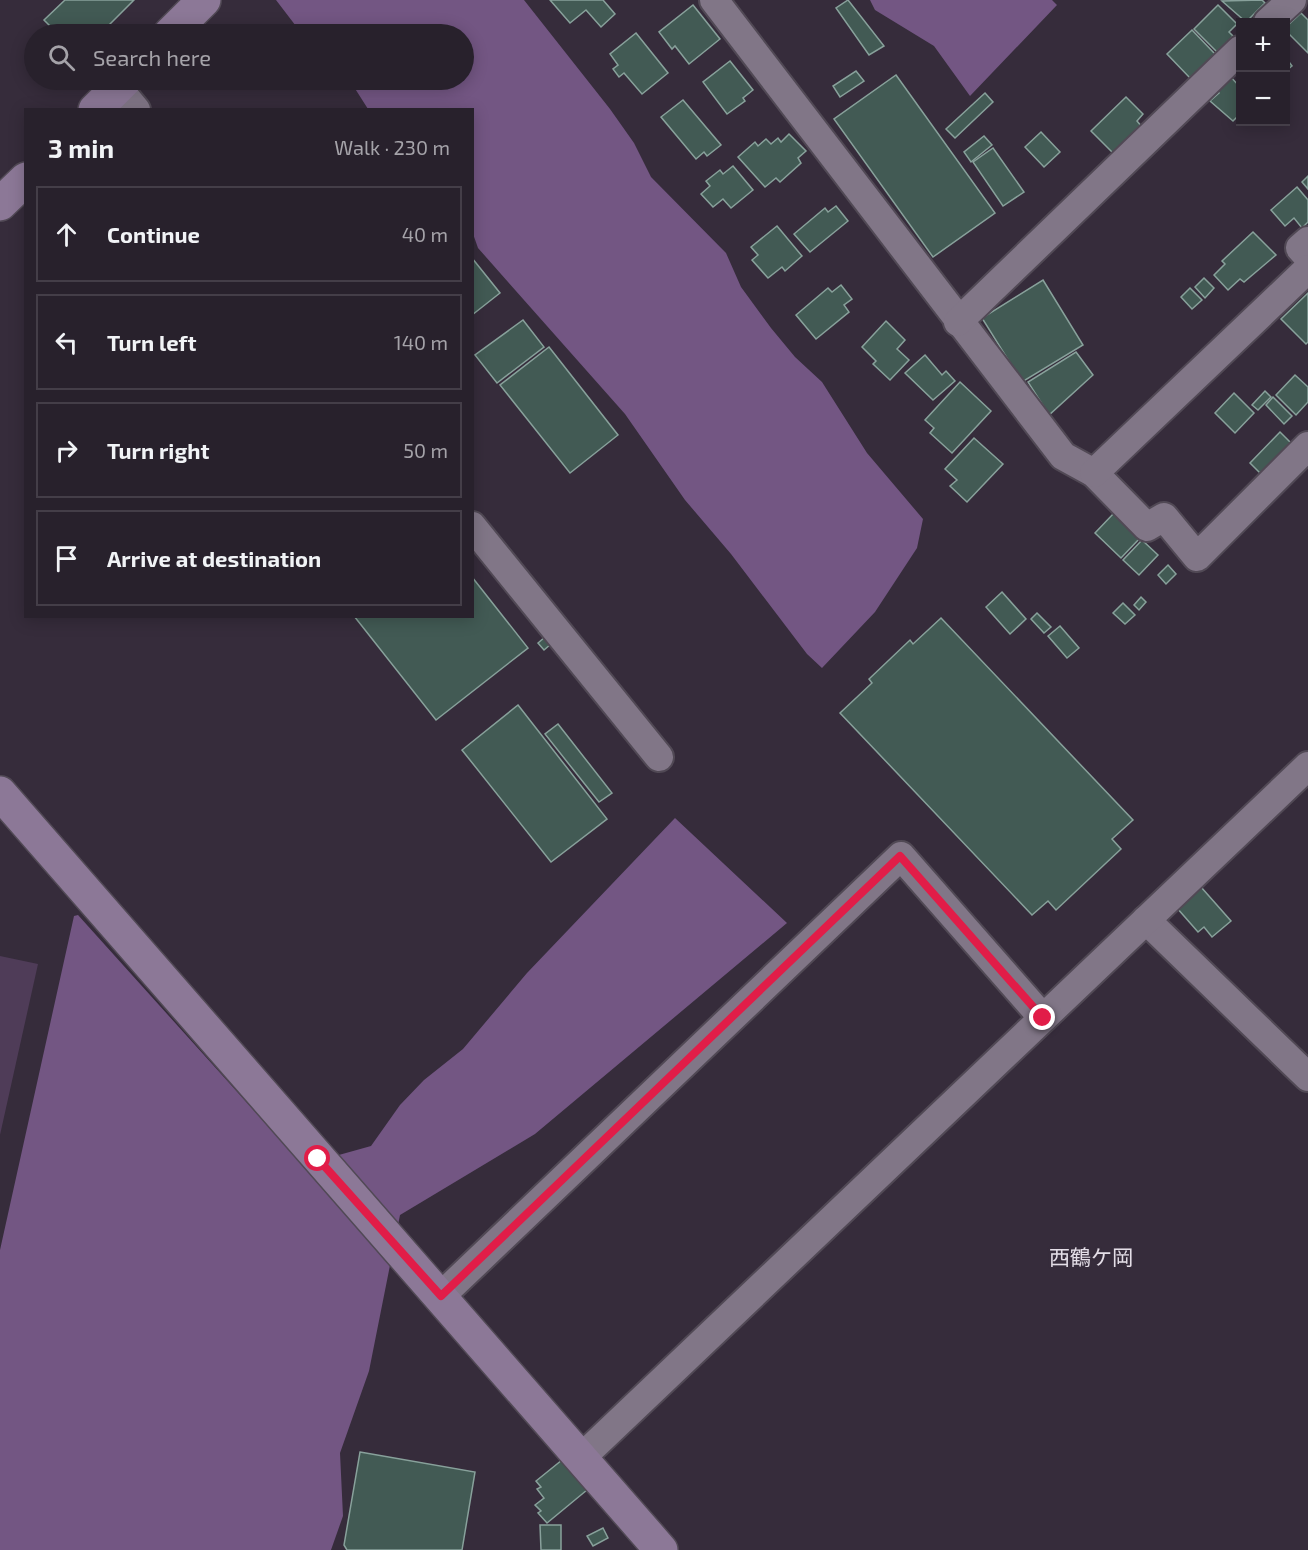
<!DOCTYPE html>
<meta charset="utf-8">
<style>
body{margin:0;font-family:"Exo 2","Noto Sans JP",sans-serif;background:#342e38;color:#f1f3f6}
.controls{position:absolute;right:18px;top:18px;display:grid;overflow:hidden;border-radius:0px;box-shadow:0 3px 15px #0003}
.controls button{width:54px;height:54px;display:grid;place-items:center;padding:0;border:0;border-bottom:2px solid #443e48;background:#28212c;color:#f1f3f6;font:30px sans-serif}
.stop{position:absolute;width:18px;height:18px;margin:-14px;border:4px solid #e11d48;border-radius:50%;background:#fff}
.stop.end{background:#e11d48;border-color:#fff;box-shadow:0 2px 6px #0008}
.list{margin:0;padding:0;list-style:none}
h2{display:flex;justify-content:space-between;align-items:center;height:78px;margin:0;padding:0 24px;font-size:26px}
h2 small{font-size:20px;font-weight:400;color:#a5a3a9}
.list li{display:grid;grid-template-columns:39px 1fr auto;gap:18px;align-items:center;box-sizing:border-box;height:96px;margin:0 12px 12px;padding:0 12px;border:2px solid #443e48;border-radius:0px}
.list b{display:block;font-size:22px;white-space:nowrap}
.list em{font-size:20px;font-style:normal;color:#a5a3a9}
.icon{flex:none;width:33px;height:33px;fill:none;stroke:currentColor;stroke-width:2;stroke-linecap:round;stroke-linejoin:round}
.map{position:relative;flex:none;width:1308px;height:1550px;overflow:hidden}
.search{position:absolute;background:#28212c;box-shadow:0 3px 15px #0003;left:24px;top:24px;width:450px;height:66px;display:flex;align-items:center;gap:15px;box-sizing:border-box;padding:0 21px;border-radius:33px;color:#a5a3a9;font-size:22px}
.panel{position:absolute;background:#28212c;box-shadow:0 3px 15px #0003;left:24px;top:108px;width:450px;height:510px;border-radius:0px}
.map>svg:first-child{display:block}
.green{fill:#4f3c58}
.forest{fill:#735683}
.building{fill:#425a54;stroke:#88a19b;stroke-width:1.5}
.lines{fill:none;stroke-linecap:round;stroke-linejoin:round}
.street-casing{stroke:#514955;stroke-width:32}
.secondary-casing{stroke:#514955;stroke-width:36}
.street{stroke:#817687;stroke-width:28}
.secondary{stroke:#8c7897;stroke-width:33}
.route{stroke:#e11d48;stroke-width:8}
.labels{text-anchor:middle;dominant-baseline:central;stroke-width:4.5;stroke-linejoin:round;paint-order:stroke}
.neighbourhood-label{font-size:21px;fill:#e4dee7;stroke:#362c3b}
</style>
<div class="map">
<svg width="1308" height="1550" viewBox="0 0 1308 1550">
<rect width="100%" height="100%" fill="#362c3b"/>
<path class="green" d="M0,956L38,964L0,1135Z"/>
<g class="forest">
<path d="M276,0H524L610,109L634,143L651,177L726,253L741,287L771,328L795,357L822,382L867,453L923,519L917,548L875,612L822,668L807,654L731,554L685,500L625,414L478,248L472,231V110L368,109L354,87L352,80H464V34H302Z"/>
<path d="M870,0H1052L1057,5L970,96L934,46L875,10Z"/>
<path d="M675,818L787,923L535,1134L400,1215L369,1371L340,1453L343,1516L331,1550H0V1250L74,916L78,915L303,1165L371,1146L400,1105L424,1080L463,1049L527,973Z"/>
</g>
<g class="building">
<path d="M65,0H134L100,34H58L44,20Z"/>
<path d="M550,0H603L615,14L601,27L586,10L570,23Z"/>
<path d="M848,0L884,46L869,55L836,8Z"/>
<path d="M1262,0L1265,3L1246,22L1222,1Z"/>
<path d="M693,5L720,39L689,64L675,46L672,49L659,32Z"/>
<path d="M1218,5L1237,24L1229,32L1233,36L1217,52L1194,29Z"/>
<path d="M1301,13L1308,20V53L1286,31V27Z"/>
<path d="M1192,30L1215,54L1190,78L1167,54Z"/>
<path d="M636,33L668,73L642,94L624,73L619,77L613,69L618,65L610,54Z"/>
<path d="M1286,58L1292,66L1286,71Z"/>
<path d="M730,61L753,90L743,98L745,101L727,114L703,82Z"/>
<path d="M856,71L864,81L840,97L833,86Z"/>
<path d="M896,75L995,213L933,257L834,119Z"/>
<path d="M1229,75L1240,87V114L1233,121L1210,101L1219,93L1214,88Z"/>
<path d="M985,93L993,102L955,138L946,129Z"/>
<path d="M1126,97L1143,114L1137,121L1142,127L1114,154L1091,131Z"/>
<path d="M683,100L721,145L707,156L704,152L696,159L661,117Z"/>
<path d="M1041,132L1060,152L1044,167L1025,147Z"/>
<path d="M789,134L806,151L798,158L801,163L780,182L776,178L765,187L738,157L755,142L758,146L766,139L771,144L778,138L781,142Z"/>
<path d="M984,136L992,145L971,162L964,152Z"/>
<path d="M993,148L1024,192L1003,206L973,162Z"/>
<path d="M733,166L753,190L731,208L723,199L713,207L701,194L710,186L706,181L720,170L723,174Z"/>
<path d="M1308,176V189L1302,182Z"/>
<path d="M1297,187L1308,200V222L1302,228L1294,218L1285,226L1271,210Z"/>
<path d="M836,206L848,221L810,252L794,234L825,208L828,212Z"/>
<path d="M777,226L802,256L785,271L782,267L768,278L752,260L758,255L751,247Z"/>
<path d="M1253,232L1276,255L1244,282L1240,279L1228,290L1214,275L1225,264L1222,261Z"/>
<path d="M472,258L500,293L472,315Z"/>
<path d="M1204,278L1214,288L1205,298L1195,287Z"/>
<path d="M1043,280L1083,345L1022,382L982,318Z"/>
<path d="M841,285L852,299L844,305L849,312L816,339L796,315L828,288L832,292Z"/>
<path d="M1190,288L1202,300L1192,309L1181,297Z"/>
<path d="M1308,293V342L1306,344L1281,319Z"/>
<path d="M523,320L544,347L497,383L475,355Z"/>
<path d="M886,321L905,340L897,349L909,360L890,380L873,364L876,361L862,347Z"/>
<path d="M549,347L618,435L570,473L500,385Z"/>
<path d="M1076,352L1093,375L1049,415L1028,382Z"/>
<path d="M925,355L942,375L946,371L955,381L933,400L905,373Z"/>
<path d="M1295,375L1308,387V402L1296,415L1276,395Z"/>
<path d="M960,382L991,411L952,453L930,433L934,428L925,420Z"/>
<path d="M1265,391L1271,397L1258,410L1252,405Z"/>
<path d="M1234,393L1254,413L1235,433L1215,413Z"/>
<path d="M1273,397L1292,416L1284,424L1266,405Z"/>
<path d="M1280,432L1298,450L1268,481L1250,463Z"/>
<path d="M974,438L1003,464L967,502L950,486L957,480L945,469Z"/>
<path d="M1114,513L1140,538L1121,558L1095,533Z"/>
<path d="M1142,540L1158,555L1139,575L1123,560Z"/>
<path d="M1168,565L1176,574L1166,584L1158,575Z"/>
<path d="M472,577L528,648L436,720L354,616H472Z"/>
<path d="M1002,592L1026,619L1010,634L986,607Z"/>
<path d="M1141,597L1146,602L1139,610L1134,605Z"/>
<path d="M1123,603L1135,615L1125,624L1113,613Z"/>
<path d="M1037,613L1051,627L1044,633L1031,619Z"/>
<path d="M941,618L1133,820L1112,839L1121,849L1056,910L1048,901L1032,915L840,713L872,683L869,679L910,640L913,644Z"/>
<path d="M1060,626L1079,648L1067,658L1048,636Z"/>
<path d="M545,637L551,644L544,650L538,643Z"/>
<path d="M518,705L607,819L551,862L462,750Z"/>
<path d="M558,724L612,793L599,802L545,734Z"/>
<path d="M1201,887L1231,921L1212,937L1204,927L1198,932L1177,908Z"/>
<path d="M360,1452L475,1472L462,1550H347L344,1545Z"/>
<path d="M562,1460L587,1490L547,1523L538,1513L541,1511L535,1505L544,1498L537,1489L541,1487L536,1481Z"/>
<path d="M540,1525H561V1550H541Z"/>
<path d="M603,1528L608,1538L593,1546L587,1536Z"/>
</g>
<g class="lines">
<defs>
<g id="street">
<path d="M714,0L1063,456L1094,473L1147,527L1164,517L1197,557L1308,446"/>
<path d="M1268,22L1292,0"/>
<path d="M117,87L136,110"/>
<path d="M1308,241L1300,248L1308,257"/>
<path d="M958,322L1240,50"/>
<path d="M1094,473L1308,269"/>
<path d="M472,526L659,757"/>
<path d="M1146,920L1308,1077"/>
<path d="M441,1296L901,856L1043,1018"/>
<path d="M581,1458L1308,766"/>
</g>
<g id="secondary">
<path d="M170,34L204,0"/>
<path d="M95,110L125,80"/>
<path d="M0,204L26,179"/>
<path d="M0,793L661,1550"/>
</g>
</defs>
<use href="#street" class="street-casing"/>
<use href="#secondary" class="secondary-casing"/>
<use href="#street" class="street"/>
<use href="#secondary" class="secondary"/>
</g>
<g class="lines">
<path class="route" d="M318,1159L441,1296L900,856L1043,1018"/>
</g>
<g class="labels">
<g class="neighbourhood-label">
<text x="1091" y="1256">西鶴ケ岡</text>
</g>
</g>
</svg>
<div class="controls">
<button>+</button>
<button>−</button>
</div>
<div class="stop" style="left:318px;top:1159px"></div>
<div class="stop end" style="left:1043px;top:1018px"></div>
<div class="search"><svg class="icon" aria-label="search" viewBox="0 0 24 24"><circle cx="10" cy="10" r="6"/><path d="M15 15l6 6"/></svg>Search here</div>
<section class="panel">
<h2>3 min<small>Walk · 230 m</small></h2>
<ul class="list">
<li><svg class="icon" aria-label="ahead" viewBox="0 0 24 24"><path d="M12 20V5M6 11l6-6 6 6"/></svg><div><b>Continue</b></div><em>40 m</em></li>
<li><svg class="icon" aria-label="left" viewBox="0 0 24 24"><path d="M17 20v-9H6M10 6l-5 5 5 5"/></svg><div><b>Turn left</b></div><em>140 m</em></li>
<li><svg class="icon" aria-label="right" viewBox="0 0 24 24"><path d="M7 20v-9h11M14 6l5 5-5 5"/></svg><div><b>Turn right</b></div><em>50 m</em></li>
<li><svg class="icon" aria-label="arrive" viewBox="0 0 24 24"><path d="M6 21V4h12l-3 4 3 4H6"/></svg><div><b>Arrive at destination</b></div></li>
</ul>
</section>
</div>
